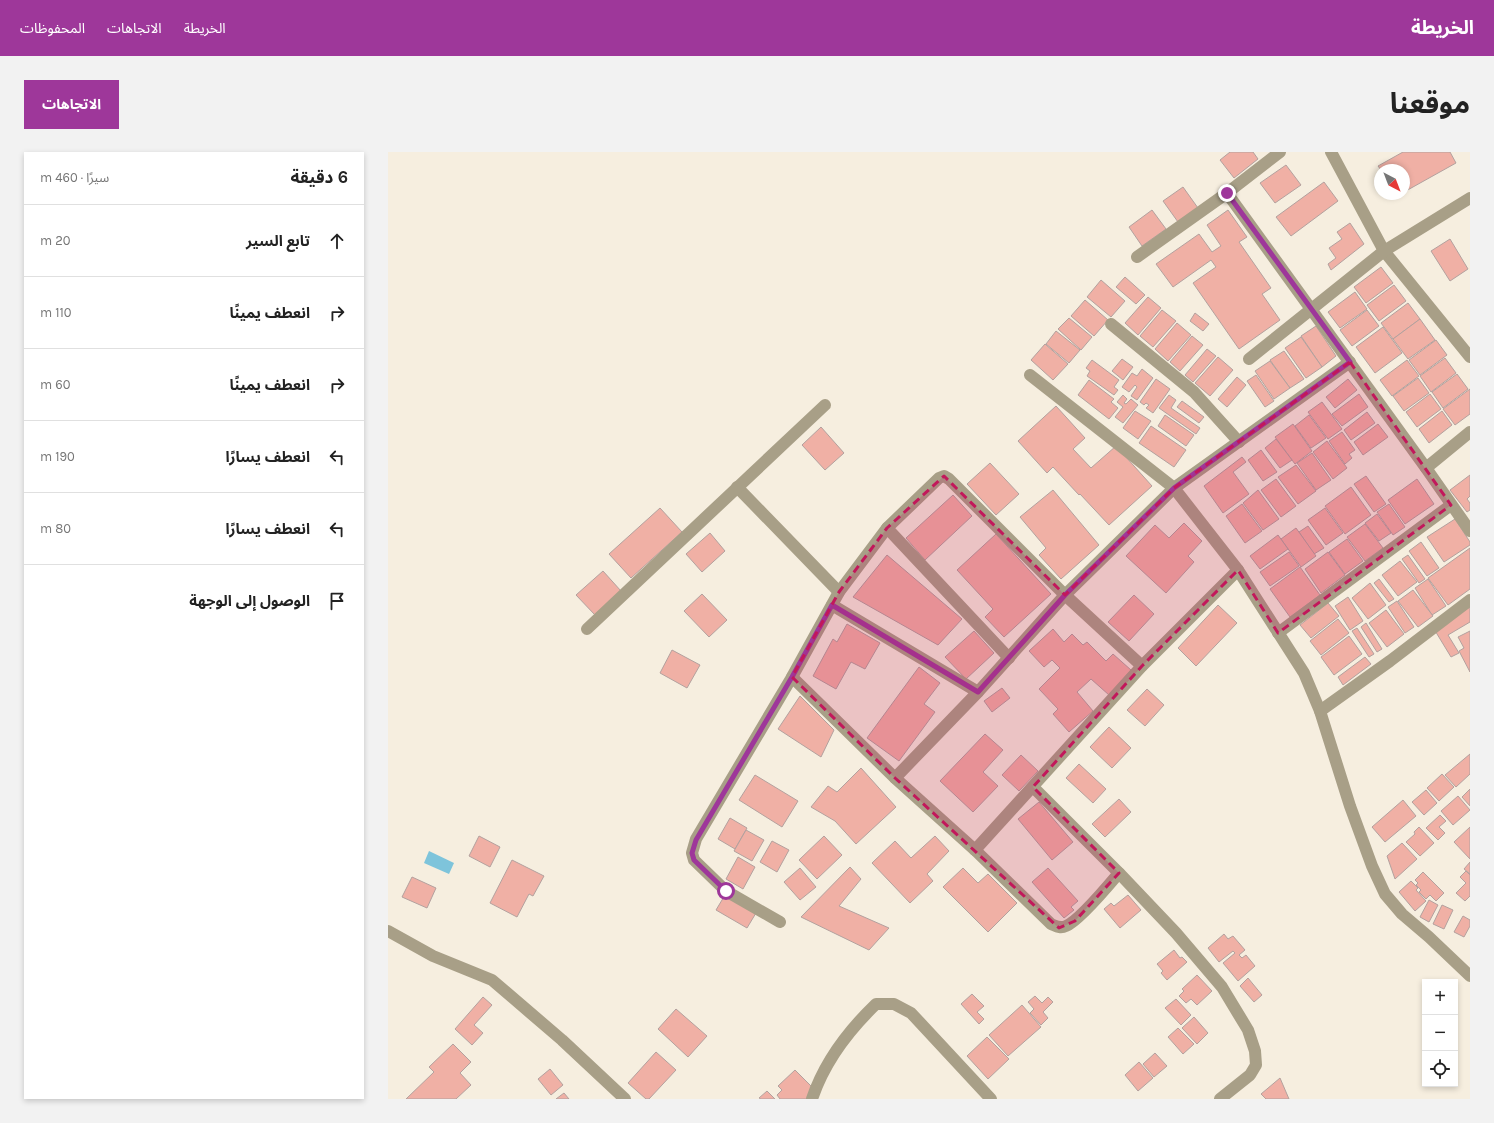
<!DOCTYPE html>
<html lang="ar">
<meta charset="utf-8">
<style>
body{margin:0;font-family:Karla,"Noto Sans Arabic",sans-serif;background:#f2f2f2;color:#222;direction:rtl}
.controls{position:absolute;right:12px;bottom:12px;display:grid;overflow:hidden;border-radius:0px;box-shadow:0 2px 6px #0003}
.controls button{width:36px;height:36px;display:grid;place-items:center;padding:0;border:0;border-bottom:1px solid #e0e0e0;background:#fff;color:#222;font:20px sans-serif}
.compass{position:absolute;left:986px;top:12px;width:36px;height:36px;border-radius:50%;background:#fff;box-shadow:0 2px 6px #0003;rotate:138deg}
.stop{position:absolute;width:12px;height:12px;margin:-9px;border:3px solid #9e379a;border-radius:50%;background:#fff}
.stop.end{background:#9e379a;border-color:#fff;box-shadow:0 1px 4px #0008}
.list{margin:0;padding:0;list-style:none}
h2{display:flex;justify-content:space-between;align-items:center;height:52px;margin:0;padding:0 16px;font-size:17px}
h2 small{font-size:13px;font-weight:400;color:#767676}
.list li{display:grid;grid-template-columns:26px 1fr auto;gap:12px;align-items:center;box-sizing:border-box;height:72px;padding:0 16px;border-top:1px solid #e0e0e0}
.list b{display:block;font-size:15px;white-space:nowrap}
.list em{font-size:13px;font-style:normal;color:#767676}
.icon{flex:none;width:22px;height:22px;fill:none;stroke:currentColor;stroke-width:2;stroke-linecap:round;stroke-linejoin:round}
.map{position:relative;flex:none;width:1082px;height:947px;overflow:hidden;direction:ltr;border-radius:0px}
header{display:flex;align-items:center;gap:24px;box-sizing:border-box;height:56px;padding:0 20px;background:#9e379a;color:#fff}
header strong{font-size:19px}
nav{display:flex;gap:22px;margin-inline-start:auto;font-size:14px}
.intro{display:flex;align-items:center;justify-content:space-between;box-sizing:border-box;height:96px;padding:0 24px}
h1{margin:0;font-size:28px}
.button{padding:10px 18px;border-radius:0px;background:#9e379a;color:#fff;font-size:14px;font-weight:700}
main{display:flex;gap:24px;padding:0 24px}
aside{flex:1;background:#fff;border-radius:0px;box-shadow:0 2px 6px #0003}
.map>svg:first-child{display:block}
.water{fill:#7ec4db}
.building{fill:#f0b0a5;stroke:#b3a19e}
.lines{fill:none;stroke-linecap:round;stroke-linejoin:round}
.street{stroke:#a89f87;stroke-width:12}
.route{stroke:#9e379a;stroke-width:5}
.marked{fill:#c2185b;fill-opacity:0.2;stroke:#c2185b;stroke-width:3;stroke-dasharray:8 5;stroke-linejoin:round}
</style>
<header>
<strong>الخريطة</strong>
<nav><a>الخريطة</a><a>الاتجاهات</a><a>المحفوظات</a></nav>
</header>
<div class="intro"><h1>موقعنا</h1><a class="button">الاتجاهات</a></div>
<main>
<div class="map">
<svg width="1082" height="947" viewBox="0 0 1082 947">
<rect width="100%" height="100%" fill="#f6eedf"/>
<path class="water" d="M41,699L66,711L61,722L36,711Z"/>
<g class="building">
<path d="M842,0H865L870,7L846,26L832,8Z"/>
<path d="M1015,0H1062L1068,11L1016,40V18H993L990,14Z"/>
<path d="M898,13L913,33L887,51L872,31Z"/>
<path d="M936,30L950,49L903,84L888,65Z"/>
<path d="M795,35L810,56L790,70L775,49Z"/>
<path d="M764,58L778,77L754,94L741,75Z"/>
<path d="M840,58L859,85L851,90L883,136L874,142L892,168L851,197L805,131L828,115L823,108L785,135L768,112L811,82L824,100L833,94L819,73Z"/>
<path d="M962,71L976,92L943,118L940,112L948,106L941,96L954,87L949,80Z"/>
<path d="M1062,87L1080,117L1062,129L1043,99Z"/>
<path d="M993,115L1005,131L978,151L966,135Z"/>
<path d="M737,125L757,143L748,152L728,135Z"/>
<path d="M713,128L737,149L723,165L699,145Z"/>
<path d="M1006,133L1018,149L991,169L979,153Z"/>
<path d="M967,140L979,157L952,176L940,160Z"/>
<path d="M760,145L773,156L750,183L737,171Z"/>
<path d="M697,148L720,168L706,184L683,164Z"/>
<path d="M1020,151L1032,167L1005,187L993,171Z"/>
<path d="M774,158L788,169L765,195L752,184Z"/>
<path d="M979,158L991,174L964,194L952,178Z"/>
<path d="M807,161L821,172L815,179L802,169Z"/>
<path d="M681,166L704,185L693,198L670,177Z"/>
<path d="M1032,167L1047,188L1020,207L1005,187Z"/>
<path d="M789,171L803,183L780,209L767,197Z"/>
<path d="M928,174L948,204L934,215L913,184Z"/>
<path d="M995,175L1014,201L987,221L968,195Z"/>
<path d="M668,179L692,198L681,211L658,192Z"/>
<path d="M804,184L815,193L792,219L782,210Z"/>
<path d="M913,185L934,215L918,226L897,196Z"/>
<path d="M1048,188L1059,203L1032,223L1021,208Z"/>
<path d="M657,192L680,212L665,228L643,208Z"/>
<path d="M819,197L828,204L805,230L797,223Z"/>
<path d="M896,199L916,227L902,236L882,208Z"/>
<path d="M830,205L845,218L822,244L807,231Z"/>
<path d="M1057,206L1068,221L1043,240L1032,224Z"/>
<path d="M734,207L745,215L735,228L724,219Z"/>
<path d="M704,208L731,228L726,235L730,238L726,243L699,224L702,219L698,216Z"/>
<path d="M1019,208L1031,224L1004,244L992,228Z"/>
<path d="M882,209L902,236L886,247L867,219Z"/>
<path d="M754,217L765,226L749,248L743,244L749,235L747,233L741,240L734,235L744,221L749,224Z"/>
<path d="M1069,222L1080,237L1055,256L1044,240Z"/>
<path d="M868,223L886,249L877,255L859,229Z"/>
<path d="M849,225L858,233L839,255L830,247Z"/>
<path d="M1030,226L1041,241L1016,259L1005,244Z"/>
<path d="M768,227L782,237L765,261L758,256L761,253L758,251L756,253L752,250Z"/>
<path d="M960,227L969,238L947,256L938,245Z"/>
<path d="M701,228L726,247L723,250L730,256L721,267L690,243Z"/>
<path d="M1082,237V262L1067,273L1055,257Z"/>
<path d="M971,242L980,255L954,274L944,262Z"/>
<path d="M1042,242L1053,257L1029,275L1018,260Z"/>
<path d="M735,243L739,247L736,251L738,252L743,247L750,253L735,271L727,265L735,255L729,250Z"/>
<path d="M781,243L788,248L783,256L812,276L808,282L771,256Z"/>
<path d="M794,249L816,265L811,271L789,255Z"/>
<path d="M934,250L954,277L940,287L920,260Z"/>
<path d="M668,254L697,286L685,297L703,316L728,294L764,334L721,373L692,342L691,343L665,315L659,321L630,289Z"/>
<path d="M747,259L763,269L750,287L735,276Z"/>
<path d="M1054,259L1064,273L1041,291L1031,277Z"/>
<path d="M979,260L987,271L963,288L956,278Z"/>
<path d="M777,263L806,283L798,294L770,274Z"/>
<path d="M921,263L938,286L923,296L907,274Z"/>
<path d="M905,272L924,299L907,312L887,285Z"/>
<path d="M990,272L1000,285L975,303L966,290Z"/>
<path d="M763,274L798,298L786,315L751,291Z"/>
<path d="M433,275L456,301L437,318L414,293Z"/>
<path d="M954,280L967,298L961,302L964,306L957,312L941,289Z"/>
<path d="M888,287L904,308L892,316L877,296Z"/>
<path d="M939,289L959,316L945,327L925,300Z"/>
<path d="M873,298L889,320L875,329L860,308Z"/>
<path d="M924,301L943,328L928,338L909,311Z"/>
<path d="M854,305L858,310L845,320L861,342L835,361L816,334Z"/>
<path d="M602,311L631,342L608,363L579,332Z"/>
<path d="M908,313L928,339L910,352L890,325Z"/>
<path d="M1082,323V344L1079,347L1082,351V358L1079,360L1062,338Z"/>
<path d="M978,324L998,352L986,360L966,332Z"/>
<path d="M888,327L908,354L893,365L873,338Z"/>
<path d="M1029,327L1046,352L1017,372L1000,348Z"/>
<path d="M963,335L983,363L957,382L937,354Z"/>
<path d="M665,338L711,393L673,427L651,403L658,396L632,365Z"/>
<path d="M870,338L891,367L875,378L855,351Z"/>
<path d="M565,343L584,364L537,408L518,386Z"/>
<path d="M854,352L874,379L857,391L838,364Z"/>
<path d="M1001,352L1017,375L1005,383L989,360Z"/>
<path d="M272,356L294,380L243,426L221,402Z"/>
<path d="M937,356L955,381L938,393L920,368Z"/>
<path d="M989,362L1003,381L991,389L977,371Z"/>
<path d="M1067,367L1082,390V393L1056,410L1039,385Z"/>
<path d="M796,371L814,389L800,404L806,410L778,441L738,404L767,373L781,386Z"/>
<path d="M977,372L995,396L977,409L959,385Z"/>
<path d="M920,374L936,396L926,402L911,380Z"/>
<path d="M908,376L928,404L913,415L893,387Z"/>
<path d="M322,381L337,399L314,420L298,402Z"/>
<path d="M608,382L663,442L616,485L597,465L605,457L569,418Z"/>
<path d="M890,383L900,397L872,417L862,404Z"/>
<path d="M959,387L975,409L957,422L941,400Z"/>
<path d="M1033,390L1051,416L1039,424L1021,399Z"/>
<path d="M1082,396V437L1060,453L1040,426Z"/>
<path d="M901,400L911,414L882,434L872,420Z"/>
<path d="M940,400L957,423L933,441L917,417Z"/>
<path d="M499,403L574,467L550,493L465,445Z"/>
<path d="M1020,403L1037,427L1031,431L1014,407Z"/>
<path d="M1012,409L1029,430L1010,444L994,423Z"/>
<path d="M912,415L932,443L902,465L882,437Z"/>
<path d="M215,419L233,439L207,463L188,443Z"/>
<path d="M991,427L1006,447L1001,450L986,431Z"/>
<path d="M1040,427L1058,454L1044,463L1027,436Z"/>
<path d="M982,431L998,453L980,467L964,446Z"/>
<path d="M1025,438L1045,464L1030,475L1010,449Z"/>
<path d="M314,442L339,468L321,485L296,459Z"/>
<path d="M746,443L766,462L741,489L720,470Z"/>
<path d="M960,445L975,469L962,478L947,454Z"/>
<path d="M1009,449L1026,475L1017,481L1000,455Z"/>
<path d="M940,451L951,464L923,486L912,473Z"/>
<path d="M830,453L849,471L808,514L790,496Z"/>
<path d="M1082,455V470L1060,483L1071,501L1063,505L1046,477Z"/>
<path d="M998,458L1016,482L999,495L981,471Z"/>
<path d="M950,467L961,481L933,503L922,489Z"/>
<path d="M978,471L994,497L989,500L973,475Z"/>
<path d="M459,472L492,491L477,517L463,510L448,537L425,524L445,487L449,490Z"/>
<path d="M969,476L986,502L981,505L964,479Z"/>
<path d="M665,477L676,490L684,482L695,493L699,490L718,509L725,502L743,518L721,543L703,527L689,540L705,559L681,580L665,562L670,557L651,537L672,516L664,508L656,515L641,499Z"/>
<path d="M586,479L606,501L578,527L557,505Z"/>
<path d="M1082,479V520L1071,499L1076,496L1070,485Z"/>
<path d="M961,484L974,502L946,523L933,505Z"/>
<path d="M284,498L312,513L299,536L272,521Z"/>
<path d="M977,505L983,512L955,533L950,525Z"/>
<path d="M531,515L552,531L536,552L547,560L511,609L479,586Z"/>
<path d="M614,536L622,546L604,560L596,549Z"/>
<path d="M759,537L776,553L757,574L739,558Z"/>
<path d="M412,544L446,578L433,605L390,577Z"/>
<path d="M721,575L743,596L724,616L702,595Z"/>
<path d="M597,582L615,598L595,620L610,634L585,660L552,629Z"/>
<path d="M1082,602V622L1068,635L1057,623Z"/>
<path d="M633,603L650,619L631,639L614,623Z"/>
<path d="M691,612L718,637L705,651L678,626Z"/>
<path d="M473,616L508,655L468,692L447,669L423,655L440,634L449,640Z"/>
<path d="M1054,622L1066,635L1051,649L1039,636Z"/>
<path d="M367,623L410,649L394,675L351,648Z"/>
<path d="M1082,637V654L1074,645Z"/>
<path d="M1038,638L1049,651L1036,663L1024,650Z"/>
<path d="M1070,644L1082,658L1065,673L1053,659Z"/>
<path d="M731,647L743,660L717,685L704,672Z"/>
<path d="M1015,648L1028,664L997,690L984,675Z"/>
<path d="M651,650L685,690L664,708L630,667Z"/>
<path d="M1052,663L1058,669L1051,675L1057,681L1050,688L1038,676Z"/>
<path d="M342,666L359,676L347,697L330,687Z"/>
<path d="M1031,675L1046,691L1032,704L1018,690L1027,682L1026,680Z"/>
<path d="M1082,675V707L1066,690Z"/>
<path d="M358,678L376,688L364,709L346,699Z"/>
<path d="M91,684L112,695L102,715L81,704Z"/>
<path d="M436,684L454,703L429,727L411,708Z"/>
<path d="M547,684L561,699L539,722L545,729L522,751L484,711L507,689L523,706Z"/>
<path d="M384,689L401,698L389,720L372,710Z"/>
<path d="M1014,691L1029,707L1007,727L999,704Z"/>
<path d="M350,705L367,715L355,737L338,727Z"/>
<path d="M124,708L156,724L145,744L141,742L129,765L102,751Z"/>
<path d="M1082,710V722L1076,717Z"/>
<path d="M462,715L473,727L451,754L501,776L481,798L413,765Z"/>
<path d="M412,716L428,735L412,748L396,730Z"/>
<path d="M575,716L590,731L600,722L629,751L600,780L555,735Z"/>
<path d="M660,716L690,749L683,755L686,758L676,766L644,730Z"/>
<path d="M1078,719L1082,723V744L1077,749L1068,741L1078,731L1072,725Z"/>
<path d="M1035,720L1056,741L1048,749L1042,743L1038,747L1031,740L1033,738L1028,733L1030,731L1027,728Z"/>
<path d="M24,725L48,736L39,756L14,745Z"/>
<path d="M1023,729L1030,736L1028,738L1038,749L1027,759L1011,740Z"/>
<path d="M337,743L368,761L359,776L328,758Z"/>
<path d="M740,743L753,758L732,776L716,757L723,751L726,754Z"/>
<path d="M1041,748L1050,753L1041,770L1032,765Z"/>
<path d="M1054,753L1065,758L1056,777L1045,772Z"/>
<path d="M1075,764L1082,768V774L1076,785L1066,780Z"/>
<path d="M836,782L840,787L845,784L857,798L851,803L854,806L858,803L867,814L850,829L835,811L847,801L845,799L831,810L820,796Z"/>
<path d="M786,798L792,806L794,805L799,810L779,828L773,821L775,819L769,812Z"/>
<path d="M809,823L824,839L809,853L803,847L798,851L791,844L796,839L794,837Z"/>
<path d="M860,826L874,843L866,850L852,834Z"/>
<path d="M584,842L596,854L589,860L596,867L591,872L573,852Z"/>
<path d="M647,844L654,851L660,845L665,850L655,860L660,866L653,873L642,861L646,857L640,850Z"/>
<path d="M95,845L104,853L86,873L95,881L84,893L67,877Z"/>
<path d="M788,847L803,863L793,873L777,856Z"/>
<path d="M634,853L653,875L620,904L601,883Z"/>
<path d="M288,857L319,884L300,905L270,877Z"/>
<path d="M806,865L820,881L809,892L794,876Z"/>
<path d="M790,876L806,892L795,902L780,885Z"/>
<path d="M599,885L621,907L600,927L579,904Z"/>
<path d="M65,892L83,910L72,921L83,933L68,947H18L46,920L41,915Z"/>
<path d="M268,900L288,918L261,947H258L240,931Z"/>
<path d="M767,901L779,914L766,925L755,912Z"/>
<path d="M751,910L765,926L750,939L737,923Z"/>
<path d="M162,917L175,933L163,943L150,927Z"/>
<path d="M407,918L425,936L421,947H392L389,943L394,938L390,934Z"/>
<path d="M892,926L901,947H878L873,942Z"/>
<path d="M379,939L387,947H373L371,946Z"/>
<path d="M176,941L181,947H168Z"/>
</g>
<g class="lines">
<g class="street">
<path d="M943,0L996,99L1082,205"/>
<path d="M839,41L1038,316L1082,379"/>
<path d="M749,105L839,41L892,0"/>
<path d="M723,172L806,240L851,290"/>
<path d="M861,207L996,99L1082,46"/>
<path d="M962,210L786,336L850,418L916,521L932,559L962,654L984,714L997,742L1014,762L1041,785L1082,824"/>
<path d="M1038,316L1082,280"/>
<path d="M349,335L451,440"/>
<path d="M444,453L590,540"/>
<path d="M199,477L437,253"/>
<path d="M890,481L1063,353"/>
<path d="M621,506L499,376L551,326L556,324L561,327L677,443L754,514"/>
<path d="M404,525L507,626L587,698L663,772C668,774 672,777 678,774C691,769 720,734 731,721"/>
<path d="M932,559L1002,509L1082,448"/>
<path d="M507,626L590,540L677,443L786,336L642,223"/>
<path d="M645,635L731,721L788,781L834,835L860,878L867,899L868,913L862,923L832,947"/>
<path d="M587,698L754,514L850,418"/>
<path d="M392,770L338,739L306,708L304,701L308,687L404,525L451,440L499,376"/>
<path d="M0,779L45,804L104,828L174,888L237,947"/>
<path d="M424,947C436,911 461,878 488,852H506L523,861L603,947"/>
</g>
</g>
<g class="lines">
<path class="route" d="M338,739L306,708L304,701L308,688L404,525L444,453L590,540L677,443L786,336L962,210L839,41"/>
</g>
<path class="marked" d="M962,210L1063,353L890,481L850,418L754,514L645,635L731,721L687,769L671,776L507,626L404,525L451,440L499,376L556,324L677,443L786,336Z"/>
</svg>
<div class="controls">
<button>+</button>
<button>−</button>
<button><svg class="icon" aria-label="locate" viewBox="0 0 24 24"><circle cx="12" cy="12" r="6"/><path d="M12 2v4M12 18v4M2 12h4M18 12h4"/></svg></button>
</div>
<svg class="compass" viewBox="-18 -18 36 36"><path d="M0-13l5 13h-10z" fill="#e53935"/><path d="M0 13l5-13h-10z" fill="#767676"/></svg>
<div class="stop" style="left:338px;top:739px"></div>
<div class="stop end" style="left:839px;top:41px"></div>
</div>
<aside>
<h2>6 دقيقة<small>سيرًا · 460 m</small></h2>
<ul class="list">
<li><svg class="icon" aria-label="ahead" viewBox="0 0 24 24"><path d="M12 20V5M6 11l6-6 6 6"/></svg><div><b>تابع السير</b></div><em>20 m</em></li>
<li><svg class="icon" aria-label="right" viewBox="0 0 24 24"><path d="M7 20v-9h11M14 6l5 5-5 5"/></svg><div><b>انعطف يمينًا</b></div><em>110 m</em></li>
<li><svg class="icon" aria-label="right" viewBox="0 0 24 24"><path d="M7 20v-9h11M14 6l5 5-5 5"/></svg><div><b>انعطف يمينًا</b></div><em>60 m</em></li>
<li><svg class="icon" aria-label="left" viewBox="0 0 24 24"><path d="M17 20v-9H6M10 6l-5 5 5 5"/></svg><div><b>انعطف يسارًا</b></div><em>190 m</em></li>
<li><svg class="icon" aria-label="left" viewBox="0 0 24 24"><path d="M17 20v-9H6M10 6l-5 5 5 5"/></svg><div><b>انعطف يسارًا</b></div><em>80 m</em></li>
<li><svg class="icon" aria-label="arrive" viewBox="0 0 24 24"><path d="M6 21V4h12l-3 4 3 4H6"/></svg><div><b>الوصول إلى الوجهة</b></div></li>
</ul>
</aside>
</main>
